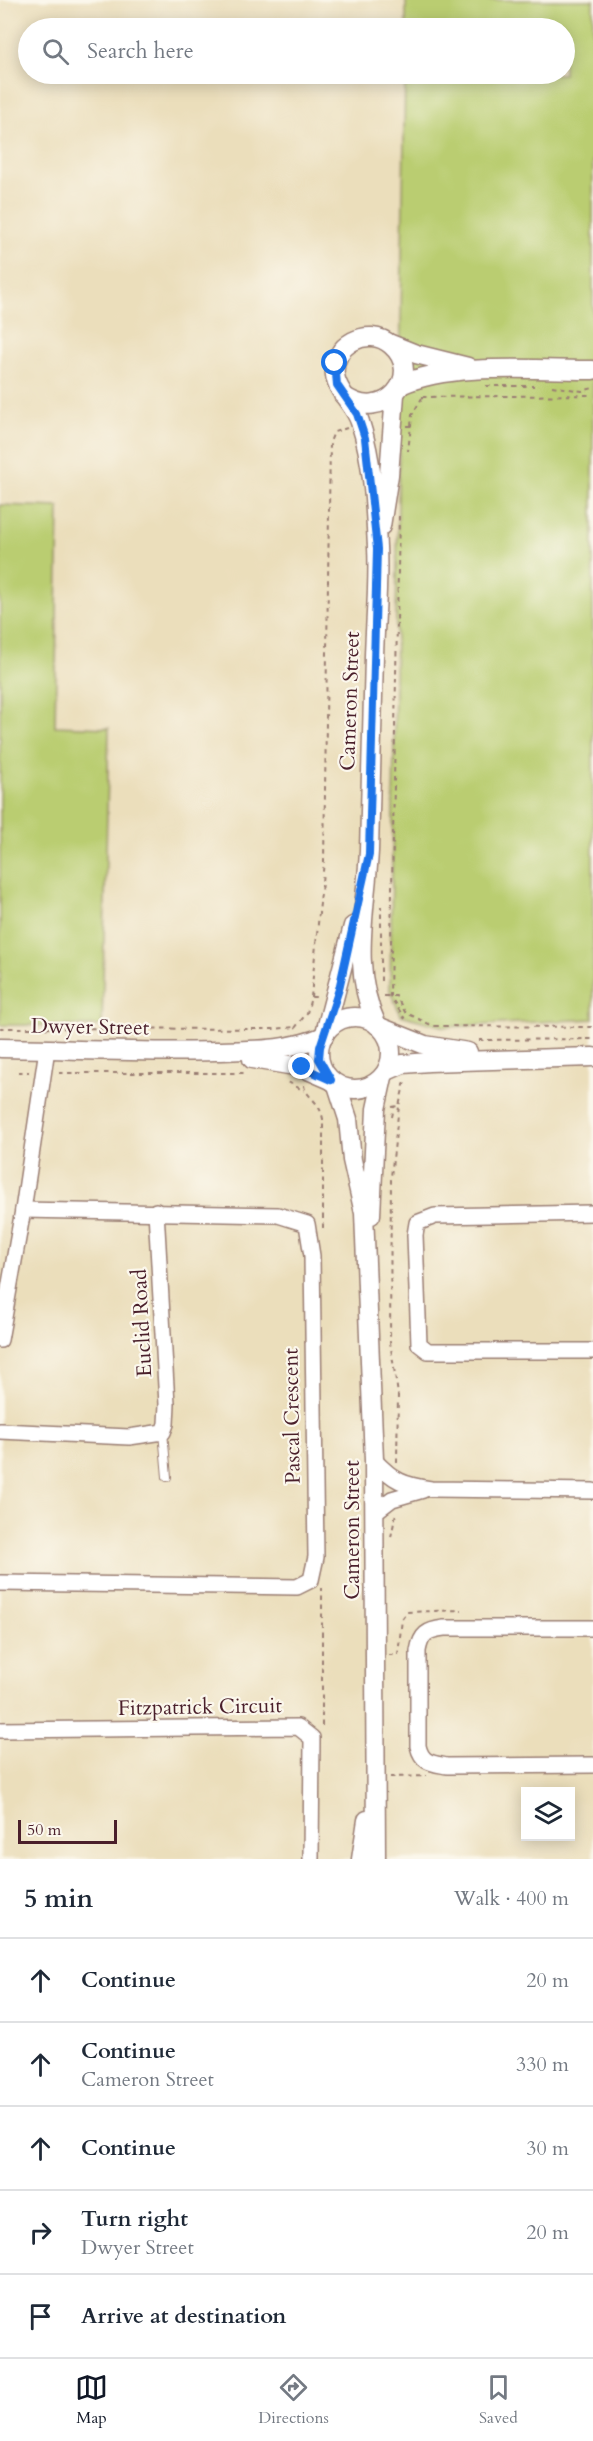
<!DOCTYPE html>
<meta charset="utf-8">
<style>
body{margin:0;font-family:Cardo,serif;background:#f6f6f7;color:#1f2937}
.controls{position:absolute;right:18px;bottom:18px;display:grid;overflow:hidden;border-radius:0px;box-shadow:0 3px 15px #0003}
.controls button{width:54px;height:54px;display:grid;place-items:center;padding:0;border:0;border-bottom:2px solid #e0e1e3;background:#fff;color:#1f2937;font:30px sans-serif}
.scale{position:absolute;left:18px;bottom:15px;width:99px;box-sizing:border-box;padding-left:6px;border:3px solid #4a1f2b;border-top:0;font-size:16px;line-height:21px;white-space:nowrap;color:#4a1f2b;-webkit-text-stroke:4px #fbf7ec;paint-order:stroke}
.stop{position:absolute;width:18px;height:18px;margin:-14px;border:4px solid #1a73e8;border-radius:50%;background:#fff}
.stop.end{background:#1a73e8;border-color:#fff;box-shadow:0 2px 6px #0008}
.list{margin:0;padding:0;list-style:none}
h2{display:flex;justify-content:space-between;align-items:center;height:78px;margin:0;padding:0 24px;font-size:26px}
h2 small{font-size:20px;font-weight:400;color:#747a83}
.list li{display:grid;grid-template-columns:39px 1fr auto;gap:18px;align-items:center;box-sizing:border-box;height:84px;padding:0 24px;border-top:2px solid #e0e1e3}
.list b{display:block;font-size:22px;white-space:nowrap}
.list p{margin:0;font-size:20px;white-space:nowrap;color:#747a83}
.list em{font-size:20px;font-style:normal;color:#747a83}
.icon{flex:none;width:33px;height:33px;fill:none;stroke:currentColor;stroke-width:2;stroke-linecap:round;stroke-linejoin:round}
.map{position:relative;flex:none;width:593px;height:1859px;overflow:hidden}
.search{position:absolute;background:#fff;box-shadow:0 3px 15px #0003;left:18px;right:18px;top:18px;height:66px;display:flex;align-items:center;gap:15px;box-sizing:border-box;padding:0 21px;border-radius:33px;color:#747a83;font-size:22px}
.sheet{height:498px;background:#fff}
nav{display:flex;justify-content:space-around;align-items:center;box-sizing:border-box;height:84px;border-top:2px solid #e0e1e3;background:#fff;font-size:16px;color:#747a83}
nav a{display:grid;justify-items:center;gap:3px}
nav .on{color:#111827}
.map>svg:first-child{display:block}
.green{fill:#bacd71;stroke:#82764e;stroke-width:1.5}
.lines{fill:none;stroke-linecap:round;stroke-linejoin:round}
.service-casing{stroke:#9a7e73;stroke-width:10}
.minor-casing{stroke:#9a7e73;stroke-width:18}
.tertiary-casing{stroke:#9a7e73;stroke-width:21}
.path{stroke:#9a7e73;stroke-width:2;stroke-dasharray:4.5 4.5;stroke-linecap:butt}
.service{stroke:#fff;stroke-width:8}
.minor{stroke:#fff;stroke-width:15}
.tertiary{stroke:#fff;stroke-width:18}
.route{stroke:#1a73e8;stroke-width:8}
.labels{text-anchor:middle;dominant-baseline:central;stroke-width:4.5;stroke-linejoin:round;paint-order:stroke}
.street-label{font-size:21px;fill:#4a1f2b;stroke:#fbf7ec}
</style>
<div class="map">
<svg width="593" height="1859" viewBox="0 0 593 1859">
<rect width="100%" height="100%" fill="#fbf7ec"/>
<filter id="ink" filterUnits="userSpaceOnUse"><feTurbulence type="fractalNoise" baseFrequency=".0167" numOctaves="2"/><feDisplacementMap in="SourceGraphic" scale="12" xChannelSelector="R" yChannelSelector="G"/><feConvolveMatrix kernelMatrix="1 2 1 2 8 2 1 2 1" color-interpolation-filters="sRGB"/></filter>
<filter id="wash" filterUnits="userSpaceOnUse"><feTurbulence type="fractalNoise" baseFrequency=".008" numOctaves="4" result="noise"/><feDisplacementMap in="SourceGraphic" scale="24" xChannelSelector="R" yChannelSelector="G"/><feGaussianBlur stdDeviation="1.35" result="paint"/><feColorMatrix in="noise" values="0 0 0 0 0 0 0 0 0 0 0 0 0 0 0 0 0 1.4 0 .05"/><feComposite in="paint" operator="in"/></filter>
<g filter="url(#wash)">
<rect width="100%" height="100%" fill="#ebdebb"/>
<g class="green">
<path d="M406,0H593V1019L444,1027L401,1015L390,991L405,74H564V28H406Z"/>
<path d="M0,505L59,507L55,726L109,728L102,1026L0,1025Z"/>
</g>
</g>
<g filter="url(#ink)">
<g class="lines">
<defs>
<path id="service" d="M163,1432L167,1477"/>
<g id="minor">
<path d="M593,1213L435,1216L417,1223L415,1235L419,1344L428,1351H593"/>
<path d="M0,1340L23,1210L47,1049"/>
<path d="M0,1431L129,1437L163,1432L166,1424L167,1404L156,1211"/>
<path d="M374,1460C394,1481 403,1485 431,1489L593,1491"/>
<path d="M375,1512L392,1499L423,1490"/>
<path d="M0,1583L297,1587L311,1580L316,1557L312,1256L307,1224L278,1215L23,1210"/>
<path d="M593,1628H444C427,1630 421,1634 418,1651V1746C422,1763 431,1763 447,1766L593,1765"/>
<path d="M0,1730L298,1727L312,1738L311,1859"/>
</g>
<g id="tertiary">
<path d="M391,344L416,354L468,367"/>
<path d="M401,385C449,362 539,370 593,370"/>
<path d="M343,395C383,426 426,375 391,345C368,325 331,345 335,375C337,393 355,405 360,422C373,461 375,507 377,547C379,583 375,620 374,656C372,721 371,786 369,851C366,911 350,968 377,1025"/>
<path d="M381,526L389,475L395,394"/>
<circle cx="355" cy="1053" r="36"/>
<path d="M380,1027L425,1045L468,1052"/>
<path d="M325,1033L353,926"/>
<path d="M0,1048C72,1049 144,1053 216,1051C253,1050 289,1051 324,1036"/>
<path d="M252,1059L301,1067L331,1080"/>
<path d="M387,1071L403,1064L429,1062L593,1057"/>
<path d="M337,1085L348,1119L352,1160L364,1213L374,1460L376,1859"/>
<path d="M371,1215L376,1109L383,1077"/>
<path d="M361,1859L367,1820"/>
</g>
</defs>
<use href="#service" class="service-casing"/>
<use href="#minor" class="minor-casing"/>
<use href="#tertiary" class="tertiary-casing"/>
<g class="path">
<path d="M486,386H534"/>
<path d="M552,386L582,391L593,388"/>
<path d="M422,397L593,395"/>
<path d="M407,426H411L408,451"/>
<path d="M411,426L412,415L422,398"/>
<path d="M399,516L390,996L405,1019"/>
<path d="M381,981V906"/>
<path d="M384,996H396L405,1012L433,1026L593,1027"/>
<path d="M311,997L324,861L330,442L334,432L347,428"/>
<path d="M0,1028L274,1029L295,1027"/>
<path d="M295,1028L307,1013L311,997H318"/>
<path d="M479,1040L593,1039"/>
<path d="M18,1072H29"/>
<path d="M59,1073H245"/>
<path d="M288,1082L304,1091"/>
<path d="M304,1085C305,1097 319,1099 323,1119V1228"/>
<path d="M392,1107L399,1106L405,1081"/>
<path d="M392,1117L394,1107"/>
<path d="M397,1462L398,1394L390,1342L391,1177L399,1106"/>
<path d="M391,1537L396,1513"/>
<path d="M389,1655H398L402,1619L407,1612L462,1610"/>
<path d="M322,1726V1588"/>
<path d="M390,1777L427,1776"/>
</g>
<use href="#service" class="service"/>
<use href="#minor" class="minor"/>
<use href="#tertiary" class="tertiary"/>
</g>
</g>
<g class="lines" filter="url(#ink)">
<path class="route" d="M302,1067L331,1080L319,1059L320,1047L339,989L369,854L377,549L365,438L357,414L337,385L335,363"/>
</g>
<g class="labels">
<g class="street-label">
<text transform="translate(350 701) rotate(-88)">Cameron Street</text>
<text transform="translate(90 1027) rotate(1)">Dwyer Street</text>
<text transform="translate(142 1323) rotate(-93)">Euclid Road</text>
<text transform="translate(292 1416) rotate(-91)">Pascal Crescent</text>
<text transform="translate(352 1530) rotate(-90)">Cameron Street</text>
<text transform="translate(200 1707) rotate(-1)">Fitzpatrick Circuit</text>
</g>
</g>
</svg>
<div class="controls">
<button><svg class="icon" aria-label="layers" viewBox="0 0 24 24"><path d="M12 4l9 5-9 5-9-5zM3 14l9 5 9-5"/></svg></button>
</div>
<div class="scale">50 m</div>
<div class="stop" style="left:335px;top:363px"></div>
<div class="stop end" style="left:302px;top:1067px"></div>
<div class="search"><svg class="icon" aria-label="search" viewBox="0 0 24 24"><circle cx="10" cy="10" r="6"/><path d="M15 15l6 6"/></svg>Search here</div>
</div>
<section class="sheet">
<h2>5 min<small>Walk · 400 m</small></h2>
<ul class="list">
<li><svg class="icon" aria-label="ahead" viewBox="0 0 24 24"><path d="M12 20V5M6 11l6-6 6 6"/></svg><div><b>Continue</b></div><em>20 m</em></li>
<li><svg class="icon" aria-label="ahead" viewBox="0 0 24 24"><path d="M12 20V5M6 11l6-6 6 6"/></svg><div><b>Continue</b><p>Cameron Street</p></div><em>330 m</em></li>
<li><svg class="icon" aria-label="ahead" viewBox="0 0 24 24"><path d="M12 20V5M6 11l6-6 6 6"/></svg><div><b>Continue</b></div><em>30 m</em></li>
<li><svg class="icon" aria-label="right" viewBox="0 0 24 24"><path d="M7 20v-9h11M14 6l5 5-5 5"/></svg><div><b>Turn right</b><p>Dwyer Street</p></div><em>20 m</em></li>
<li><svg class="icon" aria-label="arrive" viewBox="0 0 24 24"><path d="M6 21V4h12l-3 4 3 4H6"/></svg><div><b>Arrive at destination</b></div></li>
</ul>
</section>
<nav>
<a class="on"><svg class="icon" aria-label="map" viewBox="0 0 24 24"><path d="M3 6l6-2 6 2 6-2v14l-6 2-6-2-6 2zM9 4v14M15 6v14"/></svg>Map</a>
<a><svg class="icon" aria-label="directions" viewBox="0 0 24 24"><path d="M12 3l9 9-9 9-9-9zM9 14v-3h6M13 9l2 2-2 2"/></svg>Directions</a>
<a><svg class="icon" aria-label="saved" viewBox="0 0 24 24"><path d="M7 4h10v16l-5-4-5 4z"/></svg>Saved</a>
</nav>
